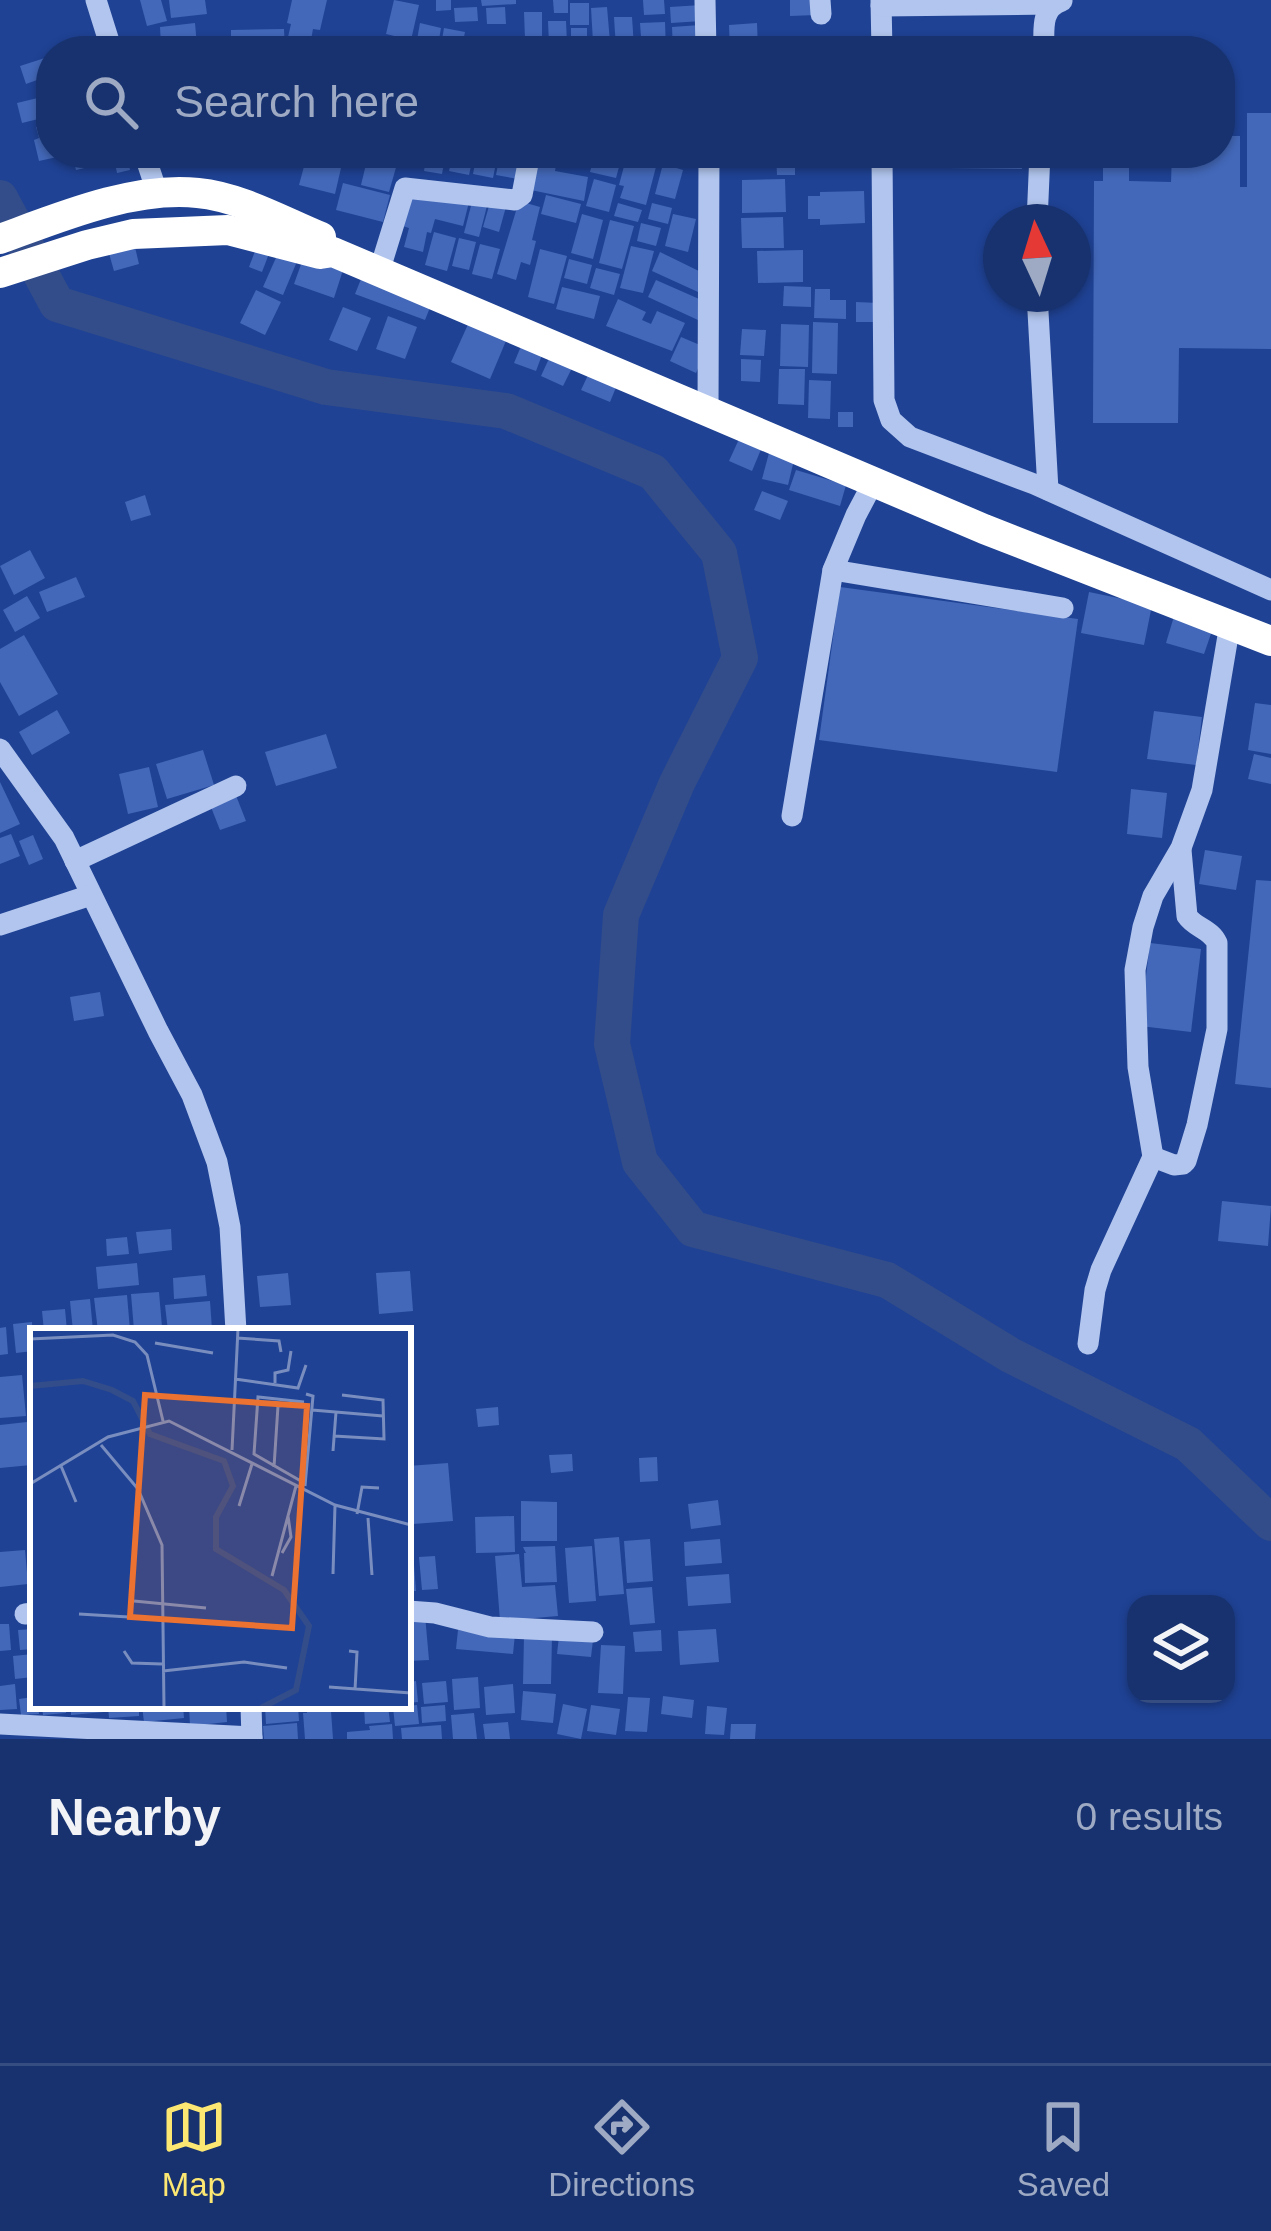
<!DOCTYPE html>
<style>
body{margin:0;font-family:Helvetica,sans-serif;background:#203a74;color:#f1f3f6}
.controls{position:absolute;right:36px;bottom:36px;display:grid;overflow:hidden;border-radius:24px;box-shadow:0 3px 9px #0004}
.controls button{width:108px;height:108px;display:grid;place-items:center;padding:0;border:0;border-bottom:3px solid #364d82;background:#17326f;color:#f1f3f6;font:60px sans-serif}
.compass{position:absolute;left:983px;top:204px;width:108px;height:108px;border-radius:50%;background:#17326f;box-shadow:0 3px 9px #0004;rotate:356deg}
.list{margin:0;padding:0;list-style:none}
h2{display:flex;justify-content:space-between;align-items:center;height:156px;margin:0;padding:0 48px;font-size:51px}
h2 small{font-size:39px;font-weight:400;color:#9eaac3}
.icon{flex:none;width:66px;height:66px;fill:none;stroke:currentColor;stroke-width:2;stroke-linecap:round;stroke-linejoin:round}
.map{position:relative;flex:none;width:1271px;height:1739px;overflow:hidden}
.search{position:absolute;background:#17326f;box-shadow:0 3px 9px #0004;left:36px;right:36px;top:36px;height:132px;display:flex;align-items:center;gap:30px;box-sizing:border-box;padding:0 42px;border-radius:48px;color:#9eaac3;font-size:45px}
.sheet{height:324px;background:#17326f}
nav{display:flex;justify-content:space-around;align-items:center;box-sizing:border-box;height:168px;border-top:3px solid #364d82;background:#17326f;font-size:33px;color:#9eaac3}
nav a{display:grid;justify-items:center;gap:6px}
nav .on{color:#fce772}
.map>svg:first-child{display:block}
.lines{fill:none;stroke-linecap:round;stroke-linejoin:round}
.river{stroke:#334d8a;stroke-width:36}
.building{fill:#4368b9}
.minor{stroke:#b1c5ee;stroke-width:21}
.highway{stroke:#fff;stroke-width:30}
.inset-river{fill:none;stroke:#334d8a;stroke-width:6}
.inset-road{fill:none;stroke:#798ebf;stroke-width:3}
.view{fill:#eb7230;fill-opacity:0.15;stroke:#eb7230;stroke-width:6}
.inset-edge{fill:none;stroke:#fff;stroke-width:6}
</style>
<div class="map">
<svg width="1271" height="1739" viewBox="0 0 1271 1739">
<rect width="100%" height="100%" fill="#1f4294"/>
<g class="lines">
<path class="river" d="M0,198L57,304L326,387L506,411L653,472L719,553L740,658L677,783L621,915L612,1044L640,1162L693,1229L887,1280L1010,1355L1188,1444L1271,1523"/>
</g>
<g class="building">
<path d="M140,0H161L167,21L147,26Z"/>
<path d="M169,0H205L207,14L171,18Z"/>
<path d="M292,0H327L320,30L313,29L309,51L285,50L291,24L287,23Z"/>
<path d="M394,0L419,5L411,40L386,34Z"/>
<path d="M436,0H451V10L436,11Z"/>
<path d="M481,0H516V4L482,6Z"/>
<path d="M553,0H568V13H554Z"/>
<path d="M643,0H664L665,14L644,15Z"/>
<path d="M790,0H816V15L790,16Z"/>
<rect x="570" y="3" width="19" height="22"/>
<path d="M701,5L702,21L671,23L670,7Z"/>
<path d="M477,7L478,21L455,22L454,8Z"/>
<path d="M505,7L506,24H487L486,8Z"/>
<path d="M607,7L610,42H593L591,8Z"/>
<path d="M524,12H542V38L525,39Z"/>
<path d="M614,17H632L634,47L616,48Z"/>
<path d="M548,21H566L567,44H549Z"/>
<path d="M665,22L666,51H642L640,23Z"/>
<path d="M195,23L197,46L161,45L160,27Z"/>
<path d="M420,23L441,28L437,51H415Z"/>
<path d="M757,23L758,51H730L729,25Z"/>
<path d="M700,25L702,49L673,51L672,27Z"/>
<path d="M444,28L465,32L461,51H440Z"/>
<rect x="571" y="28" width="16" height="23"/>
<path d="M284,29L285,51H231V30Z"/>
<path d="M484,37V51H469V38Z"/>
<rect x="486" y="39" width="15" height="12"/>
<path d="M393,40L413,44L412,51H390Z"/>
<path d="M863,44V51H828V45Z"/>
<path d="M51,56V75L26,84L20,66Z"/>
<path d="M50,95L51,116L22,123L17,103Z"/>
<path d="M1247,113H1271V349L1179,348L1178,423H1093L1094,181H1103V153H1129V181L1171,182L1172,153H1220V136H1240V187H1247Z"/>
<path d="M51,123V153L66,155L39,161L34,140L39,138L36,127Z"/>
<path d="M72,153H107L109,162L76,170Z"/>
<path d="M127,153L130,170L117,173L113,154Z"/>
<path d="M261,153H297L293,168L260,159Z"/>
<path d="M342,153H366L363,164L341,158Z"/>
<path d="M427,153H446L442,174L424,171Z"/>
<path d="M453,153H474L469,175L449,171Z"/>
<path d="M477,153H498L493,178L473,174Z"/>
<path d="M500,153H523L518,179L496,175Z"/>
<path d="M533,153H558L555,171L588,177L584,201L526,189Z"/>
<path d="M564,153H580L578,164L563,161Z"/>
<path d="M595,153L622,156L616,178L590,172Z"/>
<path d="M776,153H795V175H777Z"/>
<path d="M949,153H1022V169L949,168Z"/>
<path d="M627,155L657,163L646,205L620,198L624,186L619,185Z"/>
<path d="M368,156L397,164L389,192L361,185Z"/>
<path d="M306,159L341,168L335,194L299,185Z"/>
<path d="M663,164L683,170L675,199L655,194Z"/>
<path d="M594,179L616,185L609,212L586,206Z"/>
<path d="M785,179L786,212L742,213V180Z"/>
<path d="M343,183L390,195L383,222L336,210Z"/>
<path d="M405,191L469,202L463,226L435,219L431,233L427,232L423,252L404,247L409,228L396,224Z"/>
<path d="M864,191L865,223L820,225V219H808V196H820V192Z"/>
<path d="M546,195L581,204L576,223L541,214Z"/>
<path d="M473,198L488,202L479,237L464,233Z"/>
<path d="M491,199L507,203L499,232L483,227Z"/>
<path d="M519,201L540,207L532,240L536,241L530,265L521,262L516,280L497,274Z"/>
<path d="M618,203L642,210L638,222L614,216Z"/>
<path d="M652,203L672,208L668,224L648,219Z"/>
<path d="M582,214L603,220L593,259L571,253Z"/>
<path d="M673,214L696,219L688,252L665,246Z"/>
<path d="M783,217L784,248H742L741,218Z"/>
<path d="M610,220L634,226L622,269L599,263Z"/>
<path d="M641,223L661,228L656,246L637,241Z"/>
<path d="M434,232L456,238L447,271L425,265Z"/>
<path d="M459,238L476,242L469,270L452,266Z"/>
<path d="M134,243L139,264L114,271L108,250Z"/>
<path d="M480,244L500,249L492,279L472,274Z"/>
<path d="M257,246L270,251L262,272L249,267Z"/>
<path d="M631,246L654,251L643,293L620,288Z"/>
<path d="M540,249L567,256L554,304L528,297Z"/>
<path d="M803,250V282L758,283L757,251Z"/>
<path d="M279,251L298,259L283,295L263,287Z"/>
<path d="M660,252L705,274L698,292L652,271Z"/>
<path d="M304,256L343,270L334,298L294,284Z"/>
<path d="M569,259L592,265L587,284L564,278Z"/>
<path d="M596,268L620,274L614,295L590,288Z"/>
<path d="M363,274L433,300L425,320L355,294Z"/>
<path d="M656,280L706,302L698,320L648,297Z"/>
<path d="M784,286L811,287V307L783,306Z"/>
<path d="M562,287L600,296L594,319L556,309Z"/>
<path d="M815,289H830V300H846V319L814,318Z"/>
<path d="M256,290L281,302L265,335L240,323Z"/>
<path d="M618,299L646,312L642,320L651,324L657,311L685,323L672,351L606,326Z"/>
<path d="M856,302L878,303L877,322H856Z"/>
<path d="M343,307L371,318L357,351L329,340Z"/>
<path d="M388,316L417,327L405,359L376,349Z"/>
<path d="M470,320L508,336L490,379L451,362Z"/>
<path d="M813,322L838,323L837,374L812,373Z"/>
<path d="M781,324L809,325L808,367L780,366Z"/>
<path d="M742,329L766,330L764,356L740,355Z"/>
<path d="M681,337L707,348L696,373L670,361Z"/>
<path d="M524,339L545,347L536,371L514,363Z"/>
<path d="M552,352L575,362L563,386L541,376Z"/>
<path d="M741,359L761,360L760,382L741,381Z"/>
<path d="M779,369H805L804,405L778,404Z"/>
<path d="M589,373L617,385L610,402L581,390Z"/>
<path d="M809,380L831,381L830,419L808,418Z"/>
<rect x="838" y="412" width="15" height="15"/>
<path d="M740,437L762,447L752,471L729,461Z"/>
<path d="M769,453L794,460L788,485L762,479Z"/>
<path d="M796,470L846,485L840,506L789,490Z"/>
<path d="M762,491L788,501L780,520L754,510Z"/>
<path d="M145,495L151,515L131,521L125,502Z"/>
<path d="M30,550L45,578L14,595L0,566Z"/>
<path d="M76,577L85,597L47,612L39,592Z"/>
<path d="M840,587L1078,619L1057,772L819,740Z"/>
<path d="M1089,592L1152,605L1144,645L1081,633Z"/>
<path d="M27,596L40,618L15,632L3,610Z"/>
<path d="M1175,613L1214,625L1204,654L1166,643Z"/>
<path d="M24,635L58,694L19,716L0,682V649Z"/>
<path d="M1255,703L1271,705V754L1248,750Z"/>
<path d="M57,710L70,733L32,755L19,732Z"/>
<path d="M1154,711L1202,717L1196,765L1147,759Z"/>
<path d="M326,734L337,768L276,786L265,752Z"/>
<path d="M203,750L214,785L167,799L156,764Z"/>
<path d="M1254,754L1271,758V784L1248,779Z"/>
<path d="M149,767L158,807L128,814L119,774Z"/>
<path d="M0,782L20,824L0,833Z"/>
<path d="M1131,789L1167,793L1162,838L1127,834Z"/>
<path d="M235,793L246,821L220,830L209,802Z"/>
<path d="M11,834L20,856L0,864V838Z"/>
<path d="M33,835L43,859L29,865L19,841Z"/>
<path d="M1205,850L1242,856L1236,890L1199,884Z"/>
<path d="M1256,880L1271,881V1088L1235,1084Z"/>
<path d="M1150,943L1201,949L1191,1032L1140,1026Z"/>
<path d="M100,992L104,1016L74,1021L70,997Z"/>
<path d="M1222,1201L1271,1206L1268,1246L1218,1241Z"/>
<path d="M171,1229L172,1250L139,1254L136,1232Z"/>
<path d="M127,1237L129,1254L107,1256L106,1239Z"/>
<path d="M137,1263L139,1285L98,1289L96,1267Z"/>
<path d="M410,1271L413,1311L379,1314L376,1273Z"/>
<path d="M288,1273L291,1305L260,1307L257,1276Z"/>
<path d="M205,1275L207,1296L174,1299L173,1278Z"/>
<path d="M159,1292L162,1327L134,1330L131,1294Z"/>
<path d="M127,1295L130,1330L98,1331L94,1298Z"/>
<path d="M90,1299L93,1331H73L70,1301Z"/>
<path d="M210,1301L212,1330L168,1331L165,1305Z"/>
<path d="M65,1309L67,1331H44L42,1311Z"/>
<path d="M32,1322L33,1351L16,1353L13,1324Z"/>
<path d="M6,1327L8,1354L0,1355V1328Z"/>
<path d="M22,1375L26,1416L0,1418V1377Z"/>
<path d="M33,1384V1417H30L27,1385Z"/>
<path d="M498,1407L499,1425L478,1427L476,1409Z"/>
<path d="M27,1422L31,1465L0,1468V1425Z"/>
<path d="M572,1454L573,1471L551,1473L549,1455Z"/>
<path d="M657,1457L658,1481L640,1482L639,1458Z"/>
<path d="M448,1463L453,1521L413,1524L408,1466Z"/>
<path d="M718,1500L721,1525L691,1529L688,1504Z"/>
<path d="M521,1501L557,1502V1541H521Z"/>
<path d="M514,1516L515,1552L476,1553L475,1517Z"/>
<path d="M619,1537L624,1594L599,1596L594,1539Z"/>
<path d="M650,1539L653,1581L627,1583L624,1541Z"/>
<path d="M720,1539L722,1563L685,1566L684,1542Z"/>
<path d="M555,1546L557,1582L525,1583L524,1553H526L523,1547Z"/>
<path d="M592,1546L596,1601L569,1603L565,1548Z"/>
<path d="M25,1550L28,1584L0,1587V1552Z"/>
<path d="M408,1552H413L416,1591H408Z"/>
<path d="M519,1554L522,1587L555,1585L558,1616L500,1621L495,1556Z"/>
<path d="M435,1556L438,1589L422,1590L419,1557Z"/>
<path d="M729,1574L731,1603L688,1606L686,1577Z"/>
<path d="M652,1587L655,1623L630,1625L626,1589Z"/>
<path d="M425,1615L429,1660L408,1661V1616Z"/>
<path d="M0,1624H9L11,1650L0,1651Z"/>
<path d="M33,1629V1649L20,1650L18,1630Z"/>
<path d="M716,1629L719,1662L680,1665L678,1631Z"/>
<path d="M458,1630L515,1634L513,1654L456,1649Z"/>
<path d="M661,1630L662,1651L635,1652L633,1632Z"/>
<path d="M524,1636H552L551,1684H523Z"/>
<path d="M559,1636L593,1640L591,1657L557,1654Z"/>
<path d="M601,1645L625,1646L623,1694L598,1693Z"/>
<path d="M33,1654V1677L15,1679L13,1656Z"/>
<path d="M478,1677L480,1708L454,1710L452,1679Z"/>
<path d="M416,1681L418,1702L408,1703V1682Z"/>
<path d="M446,1681L448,1702L424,1704L422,1683Z"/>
<path d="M15,1684L17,1709L0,1710V1686Z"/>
<path d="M513,1684L515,1713L486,1715L484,1687Z"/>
<path d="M523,1691L556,1694L553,1723L521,1720Z"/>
<path d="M663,1696L694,1700L692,1718L661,1714Z"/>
<path d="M33,1697V1706H38L39,1714L21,1715L19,1699Z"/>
<path d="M628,1697L650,1698L647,1732L625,1731Z"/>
<path d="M563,1704L587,1709L581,1739L557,1734Z"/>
<path d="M417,1705L419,1724L395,1726L393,1707Z"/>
<path d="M445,1705L446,1721L422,1723L421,1707Z"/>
<path d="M591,1705L620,1709L616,1735L587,1731Z"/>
<path d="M42,1706H66V1713L43,1715Z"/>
<path d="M71,1706H103L104,1712L71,1715Z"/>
<path d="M108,1706H139V1716L109,1718Z"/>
<path d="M142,1706H183L184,1718L144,1722Z"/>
<path d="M189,1706H226L227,1722L190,1726Z"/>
<path d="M265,1706H298L299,1721L266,1724Z"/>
<path d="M306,1706H323L324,1712L331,1711L333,1739H305L303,1713H307Z"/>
<path d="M364,1706H388L390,1722L365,1724Z"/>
<path d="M707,1706L727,1708L724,1735L705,1734Z"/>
<path d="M474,1713L477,1739H453L451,1715Z"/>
<path d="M508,1722L510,1739H485L483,1724Z"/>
<path d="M297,1723L298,1739H264L263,1726Z"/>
<path d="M392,1724L393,1739H347V1732L370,1730L369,1726Z"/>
<path d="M731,1724H756L755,1739H730Z"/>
<path d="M441,1725L442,1739H402L401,1728Z"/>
</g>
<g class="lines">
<g class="minor">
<path d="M96,0L112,51"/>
<path d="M705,0L706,51"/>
<path d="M820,0L821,14"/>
<path d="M881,0L882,51"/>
<path d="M881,6L1053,4"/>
<path d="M1044,51C1044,31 1040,8 1062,1"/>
<path d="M144,153L157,192"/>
<path d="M882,153L884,400L891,420L910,437L1034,484L1271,590"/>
<path d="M1037,222L1040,153"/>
<path d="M379,272L405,188L515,200L522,195L530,153"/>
<path d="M1037,294L1048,490"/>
<path d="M708,412L709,153"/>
<path d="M833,570L1063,608"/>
<path d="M0,749L64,838L158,1031L192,1095L217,1162L230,1227L236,1331"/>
<path d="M792,816L833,570L856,515L874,481"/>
<path d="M75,861L236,786"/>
<path d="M0,925L91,895"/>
<path d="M1153,1157L1174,1165L1183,1164L1186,1161L1197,1125L1217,1029V943C1211,929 1195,928 1187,916L1181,850"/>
<path d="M1088,1344L1095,1290L1101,1270L1153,1157L1138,1067L1135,970L1143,927L1153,896L1181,848L1202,790L1230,624"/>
<path d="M408,1611L435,1613L490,1627L593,1632"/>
<path d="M25,1614L33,1613"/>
<path d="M251,1706L252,1739"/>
<path d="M0,1724L252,1737"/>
</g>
<g class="highway">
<path d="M0,239C60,217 134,186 198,193C240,197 282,221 321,237"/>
<path d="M0,273L87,245L133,234L157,233L228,230L320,254L333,252L984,529L1271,641"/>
</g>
</g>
<g transform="translate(30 1328)">
<rect width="381" height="381" fill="#1f4294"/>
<path class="inset-river" d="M0,58L53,53L82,62L103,73L120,106L194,133L203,158L186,189V221L254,262L279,298L266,362L231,380"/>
<path class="inset-road" d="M207,10L249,13L251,24M0,11L83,7L105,14L117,27L133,93M125,15L183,25M205,51L268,60L276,37M245,55V45L258,42L261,23M274,74L228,69L224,126L276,156M282,82L353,88M304,108L354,111L353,72L312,67M71,117L108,161L132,217L134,380M202,122L208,1M303,123L306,84M31,138L46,174M244,139L248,78L273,75M0,156L78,109L139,93L305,177L381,197M275,158L283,68L276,66M209,178L222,136M327,186L332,159L349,160M338,190L342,247M252,225L261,209L258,188M303,246L305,177M242,248L266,158M104,273L176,280M49,286L132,291M94,323L102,335L132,336M319,323L327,324L325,362M133,343L214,334L257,340M299,359L381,365"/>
<path class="view" d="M115,67L277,78L262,300L100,289Z"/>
<rect width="381" height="381" class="inset-edge"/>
</g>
</svg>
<div class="controls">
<button><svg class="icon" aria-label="layers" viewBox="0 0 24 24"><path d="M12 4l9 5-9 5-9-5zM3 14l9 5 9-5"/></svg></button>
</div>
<svg class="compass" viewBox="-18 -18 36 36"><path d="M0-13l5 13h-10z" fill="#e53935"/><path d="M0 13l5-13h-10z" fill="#9eaac3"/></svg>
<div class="search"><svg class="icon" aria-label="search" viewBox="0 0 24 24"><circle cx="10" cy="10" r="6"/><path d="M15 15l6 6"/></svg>Search here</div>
</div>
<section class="sheet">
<h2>Nearby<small>0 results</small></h2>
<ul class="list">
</ul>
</section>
<nav>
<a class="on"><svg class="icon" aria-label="map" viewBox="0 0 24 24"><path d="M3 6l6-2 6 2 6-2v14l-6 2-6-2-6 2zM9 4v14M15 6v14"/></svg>Map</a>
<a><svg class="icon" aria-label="directions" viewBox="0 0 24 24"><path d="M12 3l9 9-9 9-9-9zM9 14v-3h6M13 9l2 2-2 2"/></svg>Directions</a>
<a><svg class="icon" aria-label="saved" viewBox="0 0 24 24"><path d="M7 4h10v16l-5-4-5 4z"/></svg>Saved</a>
</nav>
